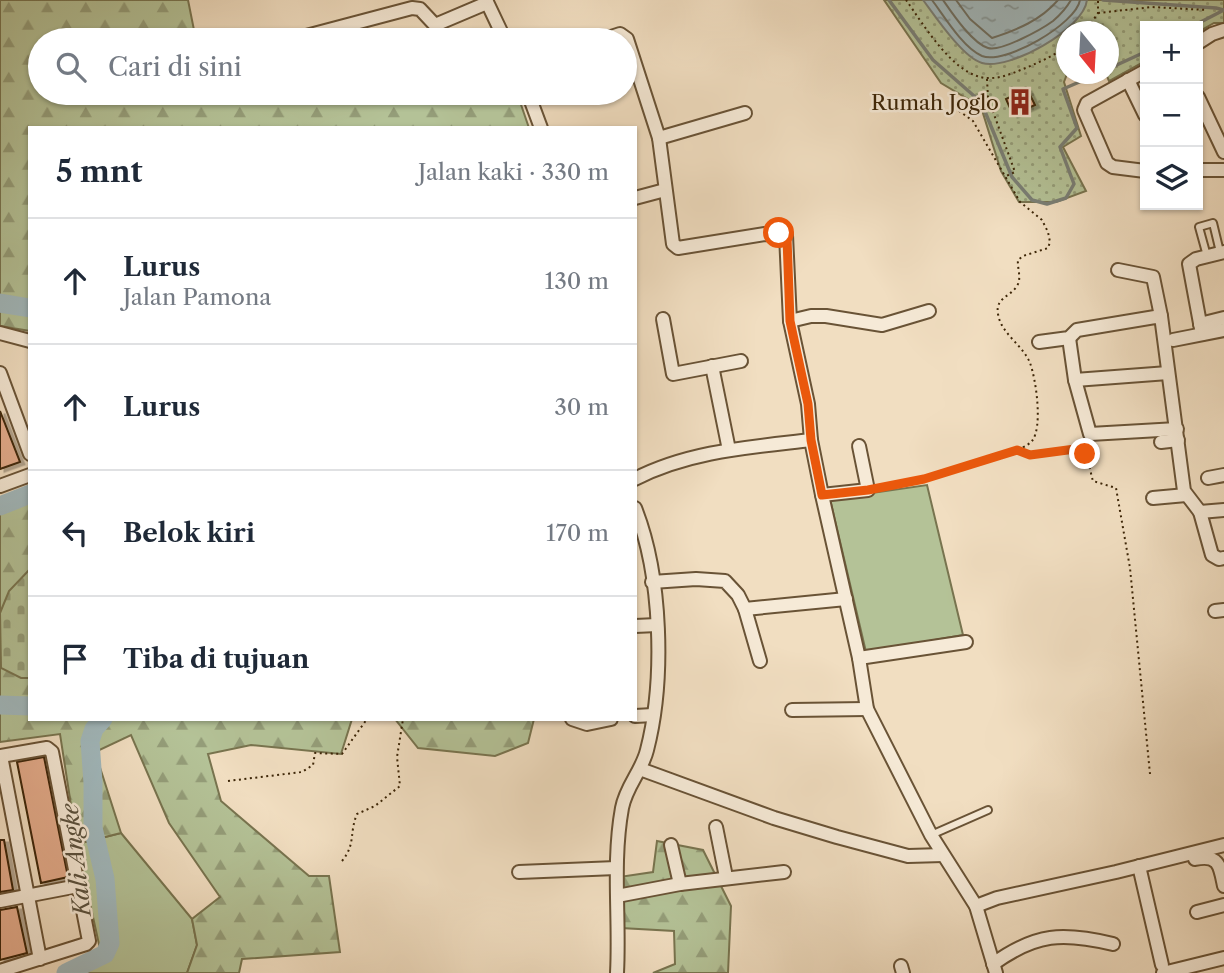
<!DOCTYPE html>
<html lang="id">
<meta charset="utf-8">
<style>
body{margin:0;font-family:"Libre Caslon Text",serif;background:#f6f6f7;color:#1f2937}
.controls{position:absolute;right:21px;top:21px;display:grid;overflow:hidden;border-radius:0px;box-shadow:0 2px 5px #0004}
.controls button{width:63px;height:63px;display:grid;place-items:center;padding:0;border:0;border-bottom:2px solid #e0e1e3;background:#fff;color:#1f2937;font:35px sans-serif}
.compass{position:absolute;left:1056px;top:21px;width:63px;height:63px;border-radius:50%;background:#fff;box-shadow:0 2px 5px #0004;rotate:162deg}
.stop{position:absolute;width:21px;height:21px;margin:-16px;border:5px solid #ea580c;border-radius:50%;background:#fff}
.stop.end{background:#ea580c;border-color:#fff;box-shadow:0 2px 7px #0008}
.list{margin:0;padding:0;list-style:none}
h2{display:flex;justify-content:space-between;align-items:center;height:91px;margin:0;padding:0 28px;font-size:30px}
h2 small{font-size:23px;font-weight:400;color:#747a83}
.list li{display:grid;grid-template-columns:46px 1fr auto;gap:21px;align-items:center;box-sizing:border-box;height:126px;padding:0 28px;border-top:2px solid #e0e1e3}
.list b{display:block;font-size:26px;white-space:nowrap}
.list p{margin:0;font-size:23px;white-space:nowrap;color:#747a83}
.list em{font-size:23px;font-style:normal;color:#747a83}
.icon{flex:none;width:38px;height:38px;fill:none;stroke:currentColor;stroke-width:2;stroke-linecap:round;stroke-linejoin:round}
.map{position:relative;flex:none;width:1224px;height:973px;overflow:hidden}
.search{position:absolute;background:#fff;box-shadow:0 2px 5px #0004;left:28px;top:28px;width:609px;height:77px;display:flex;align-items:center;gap:18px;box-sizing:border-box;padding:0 24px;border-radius:38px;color:#747a83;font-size:26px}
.panel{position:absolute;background:#fff;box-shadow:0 2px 5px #0004;left:28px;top:126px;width:609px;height:595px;border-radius:0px}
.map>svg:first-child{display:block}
.grass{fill:#b4c297;stroke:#78744f;stroke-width:2}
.forest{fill:url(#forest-firs);stroke:#78744f;stroke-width:2}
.cemetery{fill:url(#cemetery-stones);stroke:#78744f;stroke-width:2}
.park{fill:url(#park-dots);stroke:#78744f;stroke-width:2}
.water{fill:url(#water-ripples);stroke:#797e75;stroke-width:2}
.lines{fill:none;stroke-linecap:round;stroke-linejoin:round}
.shore{stroke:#6e6f62;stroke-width:2}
.stream{stroke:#797e75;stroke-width:3.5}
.river{stroke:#a1b9be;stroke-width:19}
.building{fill:#e4ac8c;stroke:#3c2507;stroke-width:2;filter:url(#shadow)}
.service-casing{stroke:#695336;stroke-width:10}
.minor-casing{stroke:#695336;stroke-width:16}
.path{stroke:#3c2507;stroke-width:2;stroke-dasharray:2 3.5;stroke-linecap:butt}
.service{stroke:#f6ead7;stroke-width:6}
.minor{stroke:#f6ead7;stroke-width:12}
.route{stroke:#ea580c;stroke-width:9}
.labels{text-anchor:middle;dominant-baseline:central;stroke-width:5;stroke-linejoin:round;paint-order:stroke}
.poi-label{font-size:21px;fill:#3c2507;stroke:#f6ead7;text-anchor:end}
.water-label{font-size:23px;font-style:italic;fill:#5a513e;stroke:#f6ead7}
</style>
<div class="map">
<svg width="1224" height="973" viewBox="0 0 1224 973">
<defs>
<pattern id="forest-firs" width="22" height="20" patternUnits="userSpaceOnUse" patternTransform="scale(1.75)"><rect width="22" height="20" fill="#b4c297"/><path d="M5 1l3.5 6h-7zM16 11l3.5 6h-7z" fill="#949d79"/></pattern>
<pattern id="cemetery-stones" width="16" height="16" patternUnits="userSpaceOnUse" patternTransform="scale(1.75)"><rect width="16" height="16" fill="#b4c297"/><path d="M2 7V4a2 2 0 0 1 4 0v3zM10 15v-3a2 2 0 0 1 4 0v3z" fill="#949d79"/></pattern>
<pattern id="park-dots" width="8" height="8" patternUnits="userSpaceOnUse" patternTransform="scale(1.75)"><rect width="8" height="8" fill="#b4c297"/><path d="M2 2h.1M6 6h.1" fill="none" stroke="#949d79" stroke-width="1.8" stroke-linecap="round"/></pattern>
<pattern id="water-ripples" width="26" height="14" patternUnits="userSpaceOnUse" patternTransform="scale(1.75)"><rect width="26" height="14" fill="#a1b9be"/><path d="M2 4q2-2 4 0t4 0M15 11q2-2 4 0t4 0" fill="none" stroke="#849698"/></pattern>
<filter id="shadow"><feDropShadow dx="4.5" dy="2.5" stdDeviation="0" flood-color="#0004"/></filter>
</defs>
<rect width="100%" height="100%" fill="#f1dec1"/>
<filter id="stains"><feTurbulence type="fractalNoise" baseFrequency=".00286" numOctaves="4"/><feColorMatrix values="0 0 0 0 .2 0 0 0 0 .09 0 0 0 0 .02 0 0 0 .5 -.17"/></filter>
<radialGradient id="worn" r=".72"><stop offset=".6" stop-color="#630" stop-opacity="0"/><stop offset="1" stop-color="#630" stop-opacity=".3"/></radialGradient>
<g class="grass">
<path d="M927,485L963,635L866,652L830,499Z"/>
<path d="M121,833L192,919L197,945L187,973H60L102,958L77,844Z"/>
</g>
<g class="forest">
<path d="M0,0H188L196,40H40V93H206L208,99L275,93H413L416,96L424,93H517L529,128H30V331L0,326Z"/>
<path d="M30,486V719H352L341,754L251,745L208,754L221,801L309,876H329L340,952L242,959L239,973H187L197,945L192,919L220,897L169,823L131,735L95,752L121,833L77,844L60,734L0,742V498Z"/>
<path d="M395,719H534L528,743L495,756L418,748Z"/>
<path d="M657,841L703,850L731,906L728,973H653L675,964L674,931L621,928L619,877L653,872Z"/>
</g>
<path class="cemetery" d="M30,569V678H21L1,668L0,613L9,591Z"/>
<path class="park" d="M884,0H1224V23H1214L1198,32V26H1145V61L1109,81L1106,74H1108V32H1066L1067,74L1064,82L1081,136L1063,147L1086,191L1056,202H1019L1001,171L981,107L941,83Z"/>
<path class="water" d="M923,0H1087C1084,29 1009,71 982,63C963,58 935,16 923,0Z"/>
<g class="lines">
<g class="shore">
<path d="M932,0C944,16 963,48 982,56C1005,65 1076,24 1080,0"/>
<path d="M943,0C952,13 972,43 988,48C1001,52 1042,29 1053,21C1060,15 1067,7 1071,0"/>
<path d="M956,0L970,19L992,38C1017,30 1041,20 1058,0"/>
</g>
<g class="stream">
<path d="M889,0L933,60L981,102L1012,177L1032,200L1047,204L1066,198L1074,184L1060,147L1077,128L1063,89L1098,74"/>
<path d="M1103,0L1216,8L1224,10"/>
<path d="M1193,26L1222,11"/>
<path d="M1108,69L1145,52"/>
</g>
<g class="river">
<path d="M0,303L30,308"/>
<path d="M0,506L30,494"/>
<path d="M0,705L30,706"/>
<path d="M66,973L105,954L110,943L105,879L93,828V783L90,741L94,729L103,719"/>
</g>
</g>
<g class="building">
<path d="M1027,89L1035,105L1013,115L1006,99Z"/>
<path d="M0,411L20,462L0,469Z"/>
<path d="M44,757L68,877L41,883L17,762Z"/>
<path d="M0,840H4L13,890L0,892Z"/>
<path d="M17,907L27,953L0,960V910Z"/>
</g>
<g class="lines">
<defs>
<g id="service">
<path d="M1207,256L1199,227L1213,223L1220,252"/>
<path d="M931,835L988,810"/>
</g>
<g id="minor">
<path d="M486,0L505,40"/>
<path d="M291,40L412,8L420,9L435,25L487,3"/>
<path d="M602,40L620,34L627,39L659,138L673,244L678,248L765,234L786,235L790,321L808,404L811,440L822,495L859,658L867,709L931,835L976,906L996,973"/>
<path d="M1198,43L1212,34L1224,30"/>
<path d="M1145,71L1087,103L1084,110L1107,163L1113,167L1145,171"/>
<path d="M1128,80L1145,115"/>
<path d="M528,93L541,128"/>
<path d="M1198,97L1224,152"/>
<path d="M659,138L745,113"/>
<path d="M1198,170H1224"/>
<path d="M635,198L665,190"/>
<path d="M1118,270L1153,277L1161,316"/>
<path d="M663,319L673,374L741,361"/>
<path d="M790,321L811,316H826L882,325L929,311"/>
<path d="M1200,324L1224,318"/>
<path d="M0,333L30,341"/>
<path d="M1202,334L1189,264L1196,259L1224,252"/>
<path d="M1069,338L1075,380L1090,434L1177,429"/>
<path d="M1173,340L1224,330"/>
<path d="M1039,342L1069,338L1077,330L1161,316L1184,491L1200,512L1212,555L1219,559L1224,558"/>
<path d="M712,366L729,450"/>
<path d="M0,373L30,454"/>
<path d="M1075,380L1168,373"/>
<path d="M1161,442L1178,440"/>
<path d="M1208,478L1224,475"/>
<path d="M635,479C689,451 752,447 811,440"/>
<path d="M0,486L30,475"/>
<path d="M822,495L868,490L859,446"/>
<path d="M1153,498L1186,495"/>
<path d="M1200,512L1224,510"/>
<path d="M652,582L696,579L725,581L738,595L745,609L846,599"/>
<path d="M745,609L760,661"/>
<path d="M1215,611L1224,610"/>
<path d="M635,626L657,625"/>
<path d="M859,658L966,642"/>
<path d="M792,710L867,709"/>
<path d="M635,716L653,715"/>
<path d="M572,719L587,724L611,719"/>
<path d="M640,769L774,818L837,837L908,856L943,855"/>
<path d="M716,827L726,877"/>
<path d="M671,845L680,884"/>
<path d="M1195,859C1219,854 1220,866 1224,886"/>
<path d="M1139,866L1162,965"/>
<path d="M519,872L616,868"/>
<path d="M617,896L680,884L784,872"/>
<path d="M0,901L78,886"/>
<path d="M976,906L997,898L1116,872L1224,845"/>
<path d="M1197,912L1224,905"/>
<path d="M993,964C1036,933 1063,932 1113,944"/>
<path d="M901,966L903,973"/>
<path d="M0,971L86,944L89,941L52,752L47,748L1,756L40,959"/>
<path d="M617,973C620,918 612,863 622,808C626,786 642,771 647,750C665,680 662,576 635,508"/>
<path d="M1163,973L1224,958"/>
</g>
</defs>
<use href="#service" class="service-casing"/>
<use href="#minor" class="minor-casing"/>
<g class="path">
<path d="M906,0C924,25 953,75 986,78C999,79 1011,74 1023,69C1038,63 1053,56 1066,47"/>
<path d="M1098,13L1152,7L1207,10"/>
<path d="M1085,32L1098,13V0"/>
<path d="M987,79L988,98L1015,172L1004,177"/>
<path d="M1018,451L1030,455L1075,449C1089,453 1089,468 1093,481L1116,488L1130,568L1150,774"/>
<path d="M880,487C906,482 1019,457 1032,441C1043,427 1036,379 1030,363C1023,345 1001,334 998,314C995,298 1010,297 1017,286C1022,278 1017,268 1018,260L1023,256L1048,248L1050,242L1048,232L1042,220L1020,202L973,121L955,108"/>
<path d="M228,781L302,772L313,765L315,753L342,754L367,719"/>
<path d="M342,861C356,844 349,833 357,814L375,806L400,786L397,757L403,719"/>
</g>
<use href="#service" class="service"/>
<use href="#minor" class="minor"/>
</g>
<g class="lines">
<path class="route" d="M779,233L786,235L787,238L790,321L808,404L811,440L822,495L868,490L924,479L1017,450L1030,455L1075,449L1085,454"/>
</g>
<defs>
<symbol id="building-bare" viewBox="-9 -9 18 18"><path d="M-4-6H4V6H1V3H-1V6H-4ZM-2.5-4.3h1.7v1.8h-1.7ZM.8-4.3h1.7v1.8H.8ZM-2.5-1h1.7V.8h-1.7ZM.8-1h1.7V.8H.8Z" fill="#8f2418" stroke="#f6ead7" stroke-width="2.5" paint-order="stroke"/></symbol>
</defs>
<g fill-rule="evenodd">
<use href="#building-bare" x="1001" y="83" width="38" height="38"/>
</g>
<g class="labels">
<g class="poi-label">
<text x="999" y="102">Rumah Joglo</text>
</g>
<g class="water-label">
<text transform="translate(76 860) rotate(-97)">Kali Angke</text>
</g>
</g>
<rect width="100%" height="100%" filter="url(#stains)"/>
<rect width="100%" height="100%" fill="url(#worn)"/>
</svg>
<div class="controls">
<button>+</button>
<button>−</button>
<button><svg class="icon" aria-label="layers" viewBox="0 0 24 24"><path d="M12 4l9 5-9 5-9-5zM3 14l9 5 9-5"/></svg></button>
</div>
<svg class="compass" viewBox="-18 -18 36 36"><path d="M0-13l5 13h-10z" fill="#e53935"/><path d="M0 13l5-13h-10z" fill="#747a83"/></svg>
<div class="stop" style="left:779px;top:233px"></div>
<div class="stop end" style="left:1085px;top:454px"></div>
<div class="search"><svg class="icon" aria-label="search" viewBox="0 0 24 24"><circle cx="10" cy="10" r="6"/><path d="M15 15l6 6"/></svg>Cari di sini</div>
<section class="panel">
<h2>5 mnt<small>Jalan kaki · 330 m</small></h2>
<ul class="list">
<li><svg class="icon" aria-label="ahead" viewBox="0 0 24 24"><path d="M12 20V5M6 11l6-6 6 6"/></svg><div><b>Lurus</b><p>Jalan Pamona</p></div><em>130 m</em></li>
<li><svg class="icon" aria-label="ahead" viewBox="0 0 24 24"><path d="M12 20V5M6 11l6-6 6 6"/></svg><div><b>Lurus</b></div><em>30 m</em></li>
<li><svg class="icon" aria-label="left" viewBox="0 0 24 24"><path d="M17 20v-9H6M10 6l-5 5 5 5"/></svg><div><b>Belok kiri</b></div><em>170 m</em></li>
<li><svg class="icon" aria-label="arrive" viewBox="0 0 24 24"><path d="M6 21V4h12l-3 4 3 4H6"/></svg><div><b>Tiba di tujuan</b></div></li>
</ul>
</section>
</div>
